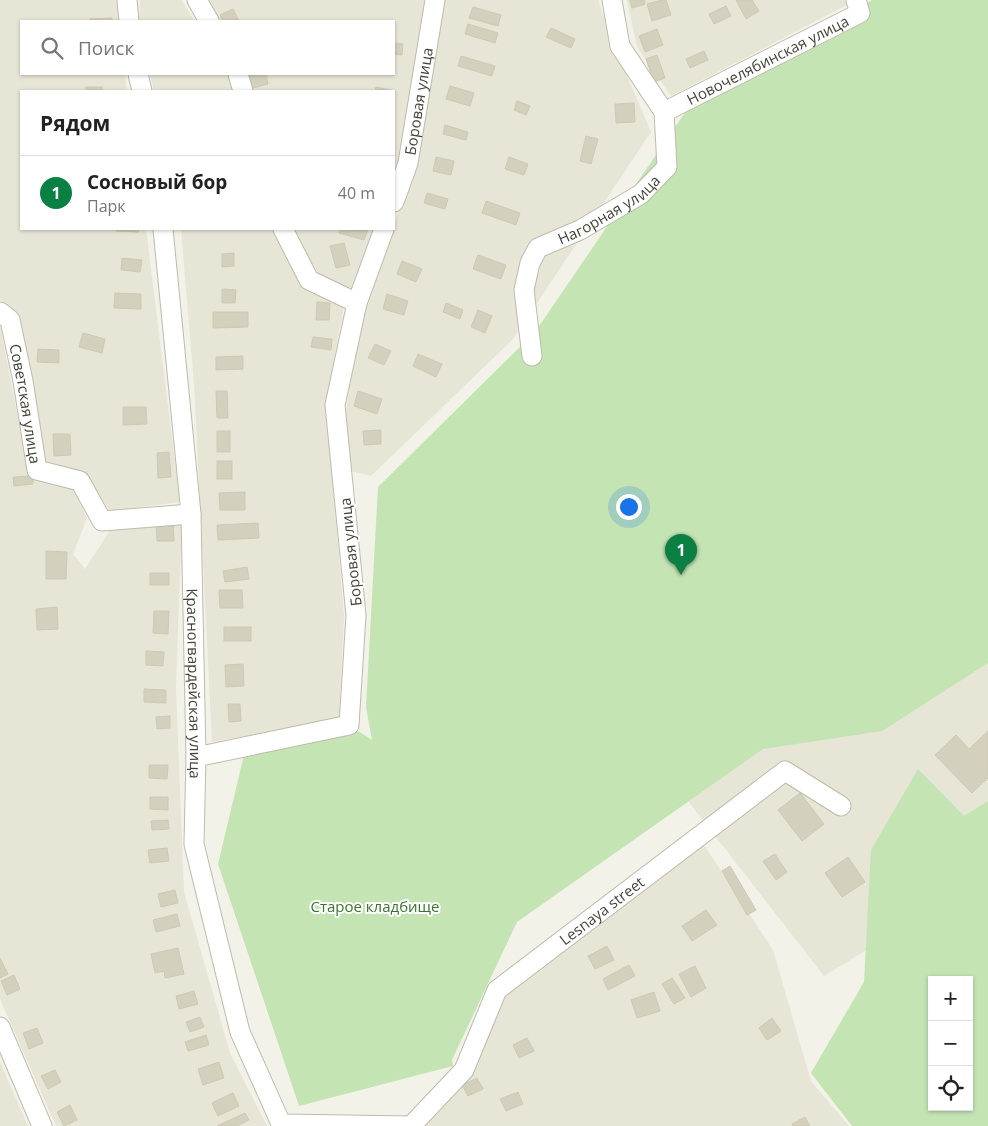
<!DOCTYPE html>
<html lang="ru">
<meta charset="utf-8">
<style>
body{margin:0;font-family:"Open Sans",sans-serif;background:#f2f2f2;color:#222}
.controls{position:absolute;right:15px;bottom:15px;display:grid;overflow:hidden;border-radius:0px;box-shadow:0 1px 4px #0004}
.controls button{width:45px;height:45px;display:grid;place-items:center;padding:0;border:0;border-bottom:1px solid #e0e0e0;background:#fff;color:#222;font:25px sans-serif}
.you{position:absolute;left:628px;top:506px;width:18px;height:18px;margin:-12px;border:4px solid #fff;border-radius:50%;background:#1a73e8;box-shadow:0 0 0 8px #1a73e833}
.badge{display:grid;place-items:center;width:32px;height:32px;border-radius:50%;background:#0b8043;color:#fff;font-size:16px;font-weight:700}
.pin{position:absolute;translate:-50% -41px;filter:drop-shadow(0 1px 2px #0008)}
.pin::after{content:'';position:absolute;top:26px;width:18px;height:15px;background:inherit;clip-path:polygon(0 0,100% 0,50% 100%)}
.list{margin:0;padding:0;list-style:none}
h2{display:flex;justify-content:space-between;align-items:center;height:65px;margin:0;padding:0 20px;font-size:21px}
h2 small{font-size:16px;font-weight:400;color:#767676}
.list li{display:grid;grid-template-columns:32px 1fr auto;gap:15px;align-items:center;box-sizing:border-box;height:75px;padding:0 20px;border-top:1px solid #e0e0e0}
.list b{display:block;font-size:19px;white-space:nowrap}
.list p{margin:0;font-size:16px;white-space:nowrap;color:#767676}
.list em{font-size:16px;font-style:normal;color:#767676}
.icon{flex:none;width:28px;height:28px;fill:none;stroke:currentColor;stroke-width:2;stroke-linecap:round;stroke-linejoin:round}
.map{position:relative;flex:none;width:988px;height:1126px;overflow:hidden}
.search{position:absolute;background:#fff;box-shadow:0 1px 4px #0004;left:20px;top:20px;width:375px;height:55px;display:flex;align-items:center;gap:12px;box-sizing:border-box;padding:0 18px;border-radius:0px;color:#767676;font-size:19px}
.panel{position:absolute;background:#fff;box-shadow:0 1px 4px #0004;left:20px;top:90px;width:375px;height:140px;border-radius:0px}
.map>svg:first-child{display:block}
.residential{fill:#e6e5d6}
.green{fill:#c4e4b4;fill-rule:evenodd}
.building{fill:#d3d0be;stroke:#cec9b2}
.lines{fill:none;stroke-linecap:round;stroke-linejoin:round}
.minor-casing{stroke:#bdbbab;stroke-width:21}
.minor{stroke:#fff;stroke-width:19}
.labels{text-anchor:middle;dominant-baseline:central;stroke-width:4;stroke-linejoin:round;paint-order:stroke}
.street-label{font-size:15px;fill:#454337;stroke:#fff}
.park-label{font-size:15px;fill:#3a732f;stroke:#fff}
</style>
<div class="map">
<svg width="988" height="1126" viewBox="0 0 988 1126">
<rect width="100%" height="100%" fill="#f3f2e8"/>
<g class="residential">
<path d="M0,0H118L119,21H21V74H125L127,91H21V229H146L180,502L110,511L88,479L43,462L16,314L0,299Z"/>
<path d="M140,0H181L195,21H139Z"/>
<path d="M207,0H425L400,154L394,173V91H249L244,74H394V21H218Z"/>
<path d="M444,0H598L617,53L651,132L513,339L371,476L351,471L346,410L363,304L415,170Z"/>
<path d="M627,0H845L847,5L671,96L637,47Z"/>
<path d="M150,74H229L237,91H154Z"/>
<path d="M181,229H276L307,291L344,306L326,404L344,616L339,719L212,742L194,385Z"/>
<path d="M292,229H375L354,292L316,274Z"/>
<path d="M0,325L29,476L73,489L87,518L73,554L85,569L111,529L182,522L176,687L184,892L230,1053L267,1126H56L0,999Z"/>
<path d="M988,591V876L824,976L688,801Z"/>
<path d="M704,845L773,950L811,1081L849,1126H424L471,1074L502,994Z"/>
<path d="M0,1062L28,1126H0Z"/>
</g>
<g class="green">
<path d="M872,0H988V663L882,731L763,749L517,922L452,1060L453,1066L299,1106L218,864L244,755L358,731L372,740L366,707L378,487L535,332L688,108Z"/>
<path d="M918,769L964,816L988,801V1126H852L811,1073L864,982L871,850ZM932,980H969V1107H932Z"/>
</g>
<g class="building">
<path d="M630,0H644L645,4L632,8Z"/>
<path d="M662,0H666L671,15L652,21L647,4Z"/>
<path d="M736,0H752L759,11L746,19Z"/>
<path d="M726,6L731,16L714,24L709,14Z"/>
<path d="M473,7L501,15L498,26L469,18Z"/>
<path d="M233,9L239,21H223L220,15Z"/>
<path d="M112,18V21H90V19Z"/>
<path d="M468,24L498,33L495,43L465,34Z"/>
<path d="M551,28L575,39L571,48L546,37Z"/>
<path d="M657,29L663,45L645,52L639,36Z"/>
<path d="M394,43L403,44L402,55L394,54Z"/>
<path d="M704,51L708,60L690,68L686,59Z"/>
<path d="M657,55L665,78L654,82L646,59Z"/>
<path d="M461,56L495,66L492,76L458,66Z"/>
<path d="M249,74H266L268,84L253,88Z"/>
<path d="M450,86L474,93L470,106L446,99Z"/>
<rect x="86" y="87" width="16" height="4"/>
<path d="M376,87L395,91L394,100V91H375Z"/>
<path d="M517,101L530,106L526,115L514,110Z"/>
<path d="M634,103L635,122L616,123L615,104Z"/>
<path d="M445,125L468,132L466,140L443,134Z"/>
<path d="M586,136L598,139L591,164L580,161Z"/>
<path d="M436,157L454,161L451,175L433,171Z"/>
<path d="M509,157L528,164L524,175L505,169Z"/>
<path d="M427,193L448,199L445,209L424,203Z"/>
<path d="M486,201L520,213L516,225L482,213Z"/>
<path d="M116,229H139L138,232L116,231Z"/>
<path d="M341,229H368L364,240L339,233Z"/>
<path d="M344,243L350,265L336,268L330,246Z"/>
<path d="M234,253V266L222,267V254Z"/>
<path d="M478,255L506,265L501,279L473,269Z"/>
<path d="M122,258L142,260L140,272L121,270Z"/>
<path d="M402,261L422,269L416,282L397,274Z"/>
<path d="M222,289L236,290L235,303H222Z"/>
<path d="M115,293L141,294V309L114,308Z"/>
<path d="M387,294L408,301L404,315L383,309Z"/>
<path d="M317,302L330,303L329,320H316Z"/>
<path d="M446,303L463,310L460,319L443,312Z"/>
<path d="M478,310L492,316L485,333L471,327Z"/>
<path d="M213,312H248V327L213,328Z"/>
<path d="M83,333L105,339L102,353L79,347Z"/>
<path d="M313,337L332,339L331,350L311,347Z"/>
<path d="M375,344L391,351L384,365L368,358Z"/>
<path d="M38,349L59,350V363L37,362Z"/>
<path d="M418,354L442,364L436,377L413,366Z"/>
<path d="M243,356V369L216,370V357Z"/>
<path d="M216,391H227L228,418H217Z"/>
<path d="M358,391L382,399L377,414L354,406Z"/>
<path d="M123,407H146L147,424L123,425Z"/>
<path d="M381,430V444L364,445L363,431Z"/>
<rect x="217" y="431" width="13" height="21"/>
<path d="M53,434H70L71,455L54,456Z"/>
<path d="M169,452L171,477L158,478L157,453Z"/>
<rect x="217" y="461" width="15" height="18"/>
<path d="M33,476V484L14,486L13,477Z"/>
<path d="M245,492V510H220L219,493Z"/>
<path d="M156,521H173L174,541H157Z"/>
<path d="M258,523L259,538L218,540L217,525Z"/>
<path d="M46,551L67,552L66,579H46Z"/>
<path d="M247,567L249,579L225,582L223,571Z"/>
<rect x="150" y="573" width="19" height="12"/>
<path d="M219,590H242L243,608H220Z"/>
<path d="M57,607L58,629L37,630L36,609Z"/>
<path d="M154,611H169L168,634L153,633Z"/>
<rect x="224" y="627" width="27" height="14"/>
<path d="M146,651L164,652L163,666L146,665Z"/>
<path d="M243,664L244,686L226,687L225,665Z"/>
<path d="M144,689L166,690V703L144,702Z"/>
<path d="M228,704H240L241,721L229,722Z"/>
<path d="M170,716V728L157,729L156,717Z"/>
<path d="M988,731V778L972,793L935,755L956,735L969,749Z"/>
<path d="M149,765H168L167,779L149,778Z"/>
<path d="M800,793L824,824L802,841L778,810Z"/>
<path d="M150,797H168V810L150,809Z"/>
<path d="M168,820L169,829L152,830L151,821Z"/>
<path d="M167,848L169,861L150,863L148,850Z"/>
<path d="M775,854L787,872L776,880L763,861Z"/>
<path d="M848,857L865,882L842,897L825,873Z"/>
<path d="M730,866L756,910L747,915L722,871Z"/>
<path d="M175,890L178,903L161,907L158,894Z"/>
<path d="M706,910L717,925L692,941L682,926Z"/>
<path d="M177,914L180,926L156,932L153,920Z"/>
<path d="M607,946L614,960L595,969L588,956Z"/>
<path d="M178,948L184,974L165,978L164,971L155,973L151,954Z"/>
<path d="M0,958L8,974L0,978Z"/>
<path d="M629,965L635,976L608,990L603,979Z"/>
<path d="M695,966L706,988L691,997L679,974Z"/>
<path d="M14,975L20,989L7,995L1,981Z"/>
<path d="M672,978L685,998L674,1004L662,984Z"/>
<path d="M194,991L198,1004L179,1009L176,996Z"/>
<path d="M654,992L660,1011L637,1018L631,1000Z"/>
<path d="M200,1017L204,1027L190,1032L186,1022Z"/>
<path d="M772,1018L781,1031L767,1040L759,1028Z"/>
<path d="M37,1028L43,1043L29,1049L23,1033Z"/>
<path d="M206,1035L209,1045L188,1051L185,1042Z"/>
<path d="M527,1038L534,1051L519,1058L513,1045Z"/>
<path d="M219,1062L224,1078L203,1085L198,1069Z"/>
<path d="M55,1070L61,1082L48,1089L41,1076Z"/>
<path d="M477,1078L483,1089L468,1096L462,1085Z"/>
<path d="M518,1092L523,1104L506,1111L500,1099Z"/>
<path d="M233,1093L239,1106L218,1116L212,1103Z"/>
<path d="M70,1105L77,1120L64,1126L57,1112Z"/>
<path d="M245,1113L249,1120L237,1126H217Z"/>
<path d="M805,1117L810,1126H793L792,1124Z"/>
</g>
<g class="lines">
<defs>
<g id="minor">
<path d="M127,0L129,21"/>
<path d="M197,0L209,21"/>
<path d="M138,74L142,91"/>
<path d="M238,74L243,91"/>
<path id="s1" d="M664,112L860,13L856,0"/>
<path id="s2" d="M394,202L408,163L435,0"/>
<path id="s3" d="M163,229L191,514L196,757L194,844L240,1032L282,1126"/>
<path d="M283,229L309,280L357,303"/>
<path id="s4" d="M0,312L10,320L23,381L37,470L80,481L102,521L191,514"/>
<path id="s5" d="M532,356L524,290L530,263L538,248L580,230L641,194L667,167L664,112L620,46L612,0"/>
<path d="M196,757L349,725L356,615L335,405L357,303L384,229"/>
<path d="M0,1027L42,1126"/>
<path d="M281,1124L411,1126"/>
<path id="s6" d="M411,1126L464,1070L497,990L785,771L841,806"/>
</g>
</defs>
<use href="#minor" class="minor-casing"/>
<use href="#minor" class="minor"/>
</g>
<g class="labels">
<g class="street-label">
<text stroke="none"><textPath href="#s1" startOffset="116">Новочелябинская улица</textPath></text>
<text stroke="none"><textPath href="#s2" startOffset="104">Боровая улица</textPath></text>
<text stroke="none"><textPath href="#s5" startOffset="192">Нагорная улица</textPath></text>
<text stroke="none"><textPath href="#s4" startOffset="98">Советская улица</textPath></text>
<text transform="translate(350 552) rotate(-96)">Боровая улица</text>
<text stroke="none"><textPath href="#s3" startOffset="456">Красногвардейская улица</textPath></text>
<text stroke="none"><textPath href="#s6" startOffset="295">Lesnaya street</textPath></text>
</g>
<g class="park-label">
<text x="375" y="906">Старое кладбище</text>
</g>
</g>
</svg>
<div class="controls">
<button>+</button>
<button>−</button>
<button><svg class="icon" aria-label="locate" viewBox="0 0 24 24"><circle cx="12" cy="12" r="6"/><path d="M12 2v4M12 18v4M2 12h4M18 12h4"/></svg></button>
</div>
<div class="you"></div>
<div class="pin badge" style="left:681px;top:575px">1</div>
<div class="search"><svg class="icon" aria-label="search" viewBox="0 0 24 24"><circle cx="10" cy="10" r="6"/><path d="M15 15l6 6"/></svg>Поиск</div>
<section class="panel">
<h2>Рядом<small></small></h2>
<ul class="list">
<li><span class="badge">1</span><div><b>Сосновый бор</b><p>Парк</p></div><em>40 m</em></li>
</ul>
</section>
</div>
